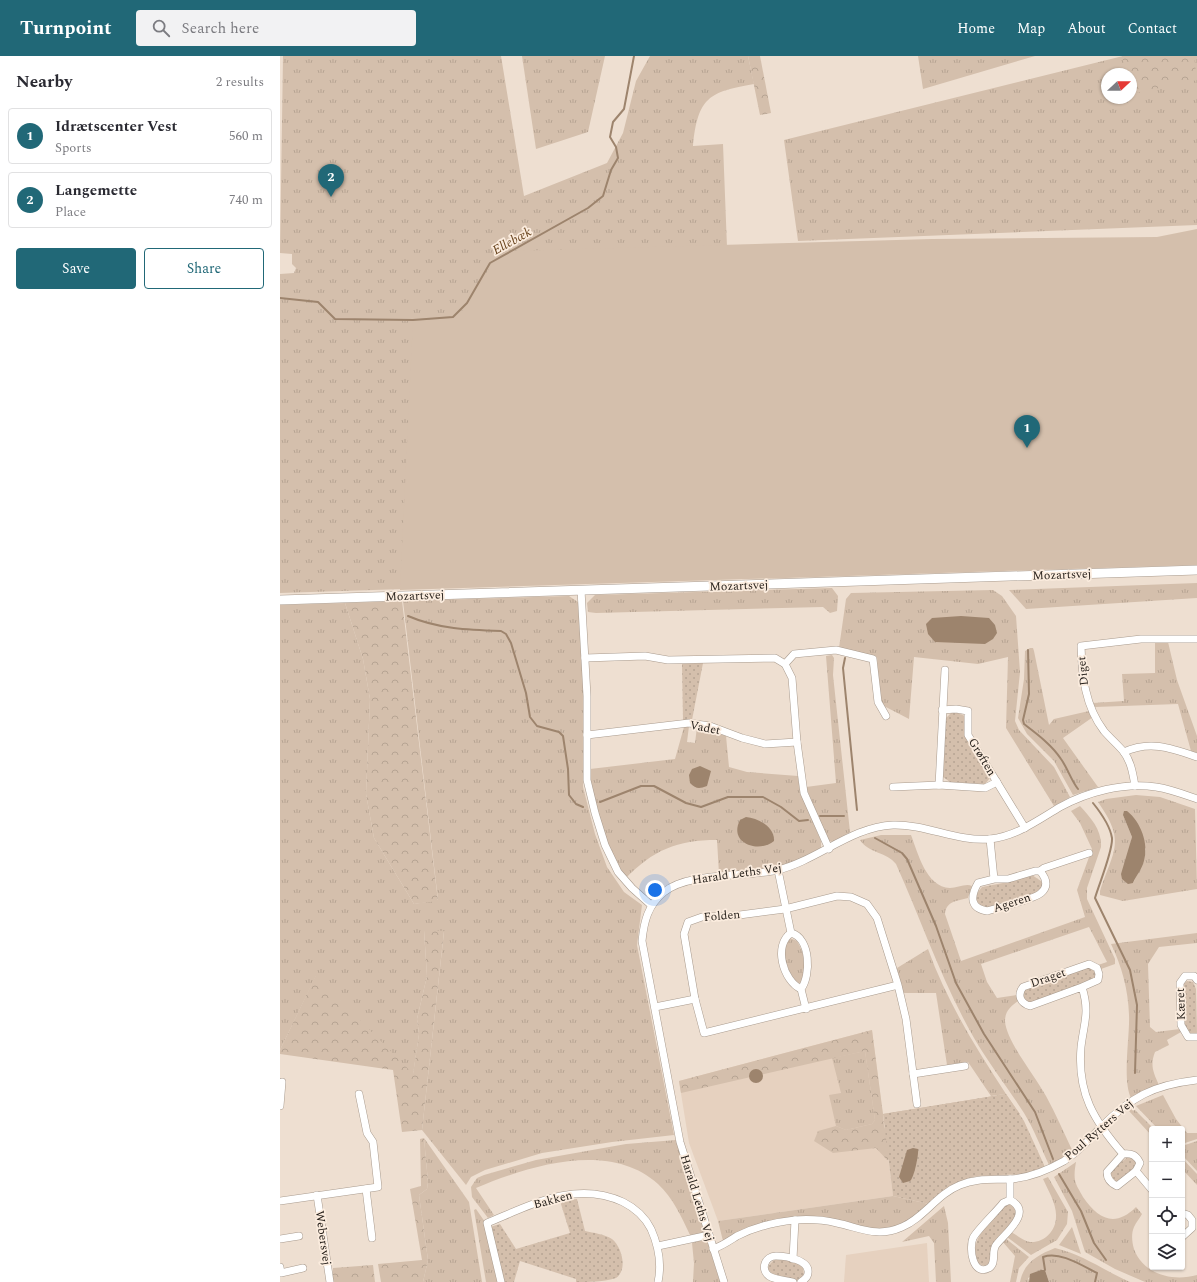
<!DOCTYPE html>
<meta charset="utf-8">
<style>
body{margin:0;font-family:Spectral,serif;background:#f2f2f3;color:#2b2b33}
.controls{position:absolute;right:12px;bottom:12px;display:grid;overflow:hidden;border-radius:4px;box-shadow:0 1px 3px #0004}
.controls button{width:36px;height:36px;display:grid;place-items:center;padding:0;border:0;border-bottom:1px solid #e1e1e2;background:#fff;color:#2b2b33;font:20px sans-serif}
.compass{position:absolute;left:821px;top:12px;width:36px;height:36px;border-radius:50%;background:#fff;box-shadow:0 1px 3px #0004;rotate:68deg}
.you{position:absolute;left:375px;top:834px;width:14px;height:14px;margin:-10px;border:3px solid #fff;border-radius:50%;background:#1a73e8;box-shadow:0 0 0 6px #1a73e833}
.badge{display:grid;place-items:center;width:26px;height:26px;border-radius:50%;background:#216877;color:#fff;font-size:13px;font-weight:700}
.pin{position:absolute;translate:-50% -33px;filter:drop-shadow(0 1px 2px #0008)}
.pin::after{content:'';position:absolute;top:21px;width:14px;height:12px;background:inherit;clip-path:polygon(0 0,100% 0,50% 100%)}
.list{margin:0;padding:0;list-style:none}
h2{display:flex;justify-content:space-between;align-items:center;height:52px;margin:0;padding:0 16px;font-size:17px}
h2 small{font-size:13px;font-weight:400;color:#7c7c81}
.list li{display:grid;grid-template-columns:26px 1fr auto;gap:12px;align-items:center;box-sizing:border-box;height:56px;margin:0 8px 8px;padding:0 8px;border:1px solid #e1e1e2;border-radius:4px}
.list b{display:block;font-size:15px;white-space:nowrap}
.list p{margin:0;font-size:13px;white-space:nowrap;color:#7c7c81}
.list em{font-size:13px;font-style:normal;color:#7c7c81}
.actions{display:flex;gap:8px;padding:12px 16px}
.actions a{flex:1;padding:9px 0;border:1px solid #216877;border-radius:4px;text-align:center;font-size:14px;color:#216877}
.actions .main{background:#216877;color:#fff}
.icon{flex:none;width:22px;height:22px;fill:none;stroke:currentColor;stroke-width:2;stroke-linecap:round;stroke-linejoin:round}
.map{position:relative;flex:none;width:917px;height:1226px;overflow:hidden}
header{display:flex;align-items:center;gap:24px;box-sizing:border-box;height:56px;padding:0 20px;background:#216877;color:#fff}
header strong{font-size:19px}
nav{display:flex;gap:22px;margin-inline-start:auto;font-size:14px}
.search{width:280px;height:36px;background:#f2f2f3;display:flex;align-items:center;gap:10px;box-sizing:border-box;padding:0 14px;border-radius:4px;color:#7c7c81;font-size:15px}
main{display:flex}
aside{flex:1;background:#fff}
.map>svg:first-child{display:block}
.built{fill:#e6d1bf}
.grass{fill:url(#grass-tufts);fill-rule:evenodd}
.forest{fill:url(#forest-crowns)}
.park{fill:url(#park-dots)}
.garden{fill:#d4bfac}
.water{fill:#9d846d}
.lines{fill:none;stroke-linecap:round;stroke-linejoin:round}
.stream{stroke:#9d846d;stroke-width:2}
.minor-casing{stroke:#a99b8e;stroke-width:8}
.tertiary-casing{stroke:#a99b8e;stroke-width:10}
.minor{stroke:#fff;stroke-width:7}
.tertiary{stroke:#fff;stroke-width:9}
.labels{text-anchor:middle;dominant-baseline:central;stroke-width:3.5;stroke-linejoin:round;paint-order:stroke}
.street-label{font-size:12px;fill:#221c17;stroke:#fbecde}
.water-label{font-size:13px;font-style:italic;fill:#67421b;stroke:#fbecde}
</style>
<header>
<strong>Turnpoint</strong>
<div class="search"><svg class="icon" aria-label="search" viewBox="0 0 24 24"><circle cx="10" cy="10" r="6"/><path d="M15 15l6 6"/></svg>Search here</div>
<nav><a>Home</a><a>Map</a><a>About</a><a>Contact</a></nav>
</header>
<main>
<aside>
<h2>Nearby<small>2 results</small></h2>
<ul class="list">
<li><span class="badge">1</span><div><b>Idrætscenter Vest</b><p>Sports</p></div><em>560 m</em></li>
<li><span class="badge">2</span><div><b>Langemette</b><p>Place</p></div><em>740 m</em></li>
</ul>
<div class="actions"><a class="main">Save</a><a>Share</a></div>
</aside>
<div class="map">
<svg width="917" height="1226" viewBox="0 0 917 1226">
<defs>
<pattern id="grass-tufts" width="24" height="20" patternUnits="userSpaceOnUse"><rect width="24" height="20" fill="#d4bfac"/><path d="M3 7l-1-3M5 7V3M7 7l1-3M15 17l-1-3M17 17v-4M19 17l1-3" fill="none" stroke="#b6a493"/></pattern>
<pattern id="forest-crowns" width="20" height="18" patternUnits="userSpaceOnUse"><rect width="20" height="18" fill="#d4bfac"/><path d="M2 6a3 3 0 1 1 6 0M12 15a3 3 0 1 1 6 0" fill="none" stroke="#b6a493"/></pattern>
<pattern id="park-dots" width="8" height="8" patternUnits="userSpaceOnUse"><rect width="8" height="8" fill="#d4bfac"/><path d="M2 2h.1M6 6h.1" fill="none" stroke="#b6a493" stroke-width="1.8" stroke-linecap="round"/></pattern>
</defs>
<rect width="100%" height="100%" fill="#eedfd1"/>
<g class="built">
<path d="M592,974L613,1140L438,1165L409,1087L399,1025Z"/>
<path d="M647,1187L649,1226H564L566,1199Z"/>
</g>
<g class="grass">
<path d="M3,0H221L244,140L327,107L343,77L356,25L370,0H468L474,28C429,36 418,41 413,90L443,88L447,191L124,533L0,537V218L14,217L16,212L12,208V198L0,197Z"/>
<path d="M242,0H325L308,76L256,93Z"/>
<path d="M638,0H755L643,33Z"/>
<path d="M843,0H917V169L518,185L504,84ZM827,18H851V42H827Z"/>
<path d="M917,527V542L746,553L729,534Z"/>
<path d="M552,532L558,540L557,555L550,557L543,551L316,557L308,556L307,547L315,539Z"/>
<path d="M713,534L722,540L736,560L740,616L735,665L739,674L774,711L790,741L774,750L726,672L728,601L698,608L634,601L629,663L602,649L600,643L597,601L559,592L566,543L571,537Z"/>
<path d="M289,540L298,546L304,636L303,731L315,778L327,811L344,836L362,849L357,889L394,1079L332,1086L262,1097L205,1114L191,1121L186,1129L142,1074L164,876L144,875L147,920L137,963L139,978L133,1019L36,920L0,994V549L65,547L83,603L90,643L86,738L94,782L134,848L158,844L123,545Z"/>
<path d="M888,586L897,624L917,680V697L911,695L898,648L815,651L813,647L844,645L842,618L875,617V587Z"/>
<path d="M750,592H753L754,595L769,669L774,663L809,655L813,661L783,682L818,731L793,739L774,705L747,678L738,662L744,623L745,595Z"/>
<path d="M552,599L554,602L553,619L570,776L554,786L548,785L546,781L526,731L556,727L546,600Z"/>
<path d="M409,670L407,686L415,687L417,671L446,680L449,711L467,716L518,720L520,735L541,785V792C532,797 522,802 513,806C490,816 463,816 439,818L437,784C397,784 373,794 345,823L328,790L311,729L310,713L395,703L404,671Z"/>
<path d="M856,739L880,741L915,753L917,833L843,845L820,839V835C834,793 846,786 818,746L826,743ZM843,759L866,793L864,805L853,827L849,795L852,781Z"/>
<path d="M800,750C811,762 822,774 821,791L807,832V843L835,903V908L821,913L818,909L827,906L809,871L701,908L707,926L717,942L737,939L738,945C731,950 725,955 725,965C726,985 756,1021 766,1040C776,1058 784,1077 793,1096L769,1109C761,1092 754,1073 744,1057C728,1032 709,1008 694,982C662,926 642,866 616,808C607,796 588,797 580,784L601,779H631C638,797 646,831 670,832C677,832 686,827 692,830L688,842C677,845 666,845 665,858L681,905L805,861L797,834L812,793L800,767L791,755Z"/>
<path d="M917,877V887L879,891L868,908L870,971L876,976L900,973L901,976L887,984L889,989L875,996C870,1009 873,1016 879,1029L851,1042C842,1024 850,980 849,959C848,933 842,911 831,888Z"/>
<path d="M510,882L517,885C526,901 525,908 522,926L517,928C509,916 497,895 510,882Z"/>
<path d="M648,893C667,946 696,992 726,1038L711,1040L688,1006L667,1009L656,937H623L617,912Z"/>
<path d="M585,995L595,1064L592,1068L566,1074L556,1070L549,1039L561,1037L552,1002Z"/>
<path d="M883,1039L896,1063L907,1077H917V1083L902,1088V1073H878L856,1050Z"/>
<path d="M853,1052L874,1073H872V1080L849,1055Z"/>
<path d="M144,1082L189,1146L202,1226H143L148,1204L139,1139L147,1133L148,1126Z"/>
<path d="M396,1084L423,1169L424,1176L421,1178L410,1179C401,1160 393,1142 378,1128C329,1084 249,1110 196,1132L214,1159L208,1162L192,1141L191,1131L197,1122L204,1119L256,1104L346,1088Z"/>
<path d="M917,1085V1115L902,1099L905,1089Z"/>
<path d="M902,1102L917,1118V1129L902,1113Z"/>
<path d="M796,1106C795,1112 794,1118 795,1124C796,1130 800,1135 803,1141C818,1163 835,1172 856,1151L862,1158C860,1162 856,1166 854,1171C851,1178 852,1186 854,1193C863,1218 892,1226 917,1219V1226H865L835,1213L805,1196L792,1155L774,1121Z"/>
<path d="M768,1121L788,1156L787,1168L777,1184L751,1199L727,1181L731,1176C737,1179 743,1185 750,1186C764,1187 776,1175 776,1161C777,1149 768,1134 763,1123Z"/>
<path d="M613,1140L649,1148L622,1169L600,1174L522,1162L443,1185L438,1165Z"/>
<path d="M664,1150L668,1167L671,1226H656L654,1187L649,1180L622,1186Z"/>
<path d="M196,1153L205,1166L218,1226H206L194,1154Z"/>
<path d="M792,1171L801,1198L779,1189Z"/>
<path d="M725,1182L749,1201L739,1212L736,1226H730L735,1200L722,1185Z"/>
<path d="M422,1184L428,1187L440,1226H413L414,1207L412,1187Z"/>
<path d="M775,1192C802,1198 825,1215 850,1226H769L765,1214L748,1222L749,1226H740C744,1206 758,1199 775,1192Z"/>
</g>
<g class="forest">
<path d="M468,0H480L491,57L480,59Z"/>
<path d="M842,0H914L917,24L851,38V18H846Z"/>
<path d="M122,545L158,845L134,848L94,782L86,738L90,643L83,603L65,547Z"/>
<path d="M144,874L164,875L142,1074L122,1076L113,1014L0,998V994L36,919L133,1018L139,978L137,963L147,920Z"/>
<path d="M592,974L603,1058L726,1038L740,1058L603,1059L604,1070L610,1087V1103L607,1104L596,1092L553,1097L534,1085L538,1075L556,1070L566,1074L592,1068L595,1064L585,995L401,1037L399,1025Z"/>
<path d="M144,1082L148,1126L147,1133L139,1139L148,1204L143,1226H101L98,1208L142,1204L130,1133L141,1130L140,1083Z"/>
<path d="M93,1209L95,1226H53V1212Z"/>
</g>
<g class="park">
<path d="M423,607L412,664H403L402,608Z"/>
<path d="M675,656L685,660V673L710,722L705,728L670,726L663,721L666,662L671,657Z"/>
<path d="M752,819L761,825L763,831L760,836L707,854L700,852L694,841L702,831L728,826Z"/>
<path d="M811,911L816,914V924L748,947L743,943V934Z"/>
<path d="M907,925L913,926L916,933L917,978H909L905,973L903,928Z"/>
<path d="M726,1038L744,1065L765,1111L743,1118L697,1120L689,1122L676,1127L649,1148L613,1140L603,1058Z"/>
<path d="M849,1100L857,1105L856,1110L837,1126L834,1125L830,1121V1115Z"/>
<path d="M297,1143L305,1175C314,1177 324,1178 332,1183C342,1191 348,1214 336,1222C325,1226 308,1226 296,1226V1223L240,1205L234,1226H222L210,1171L220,1168L236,1193L290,1177L280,1145Z"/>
<path d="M728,1147L735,1149L737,1160L714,1187L712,1204L708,1209L705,1210L699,1208C685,1184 713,1164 728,1147Z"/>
<path d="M494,1204C502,1203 517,1205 523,1212L524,1219L520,1224C511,1225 491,1222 488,1212L489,1209Z"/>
</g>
<path class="garden" d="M917,173V509L120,534L133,264H169L178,260L190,245L213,206L230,195L652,183L877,181Z"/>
<g class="water">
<path d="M681,560L709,562L715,569L717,577L713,583L705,588L655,586L648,578L646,568L652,562Z"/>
<path d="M420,710L431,715L427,730C419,733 416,733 410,727L409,719L412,713Z"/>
<path d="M844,755H847C861,766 869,788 864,805C862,813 856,820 853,827L848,828L842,823L841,818L852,781L843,759Z"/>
<path d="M466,761C478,762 495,771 494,785C478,798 448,787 460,764Z"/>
<circle cx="476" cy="1020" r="7"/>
<path d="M633,1092L638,1093C639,1098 634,1122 630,1125L623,1127L619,1121L627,1094Z"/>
<path d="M761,1214H765L769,1226H749L750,1218Z"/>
</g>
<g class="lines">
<g class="stream">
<path d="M0,242L38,246L55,263L133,264L173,261L187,247L210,207L308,152L323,140L331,114L338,102L336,91L330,81L333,66L344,53L354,0"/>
<path d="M128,560C158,573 189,574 221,575L226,578L231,587L246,637L250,661L257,670L279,676L283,680L288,713L289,739L296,748L303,751"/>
<path d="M748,594L749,638L743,664L744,668C757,678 772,689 781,703C788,713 791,724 798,733"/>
<path d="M565,602L563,612L577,754"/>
<path d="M320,746L361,730H374L406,747L421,751L448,741H483L501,751L519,765L528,764"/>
<path d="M813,747C821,757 830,769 832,782C833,795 819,828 815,842L850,914L857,949L855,1017"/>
<path d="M540,760H564"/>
<path d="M595,782L622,797L627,803L656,870L676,927L704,978L755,1056L773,1103"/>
<path d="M779,1118L801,1155L814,1187L826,1204"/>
<path d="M765,1214L763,1201C780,1195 801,1209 817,1217L815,1226"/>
</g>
<defs>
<g id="minor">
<path d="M301,534L307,640V724L315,757L325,789L338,816L352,832L371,849"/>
<path d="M305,602L365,600L388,604L495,602L505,608L512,622L517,686L524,737L549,793"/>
<path d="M505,608L514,598L556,594L593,603L598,646L606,660"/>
<path d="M662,654L676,653L688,655V679L745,772"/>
<path d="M307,679L409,667L430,670L462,682L485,688L517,686"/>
<path d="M844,696C870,684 891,692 917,701"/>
<path d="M659,729L665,614"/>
<path d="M855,730C853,718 851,705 843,695C837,688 830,682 824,675C805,650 802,620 801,590L861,583H917"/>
<path d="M613,731L659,729L705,732L717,726"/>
<path d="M710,783L714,823H728L755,815H760C766,822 769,830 761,837C755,843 718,852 707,855C690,852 690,841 698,827L714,823"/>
<path d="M498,814L511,877"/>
<path d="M760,815L764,812L809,797"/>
<path d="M917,924L914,920H905L900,927L901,969L908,981H917"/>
<path d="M618,929L597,862L587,848L571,841L557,840L505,853L452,860L422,861L408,866L404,878L415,943L424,977L618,929L626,963L637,1048"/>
<path d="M802,931L750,950C740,947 737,939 743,931L809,908L817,912L819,918L818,924L802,931C810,957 804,966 801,991C797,1037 814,1065 843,1098L827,1116C827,1123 830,1127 837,1130L856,1115L860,1107C856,1099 852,1097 843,1098"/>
<path d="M521,933C503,925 493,889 511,877C531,882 531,920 521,933L526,953"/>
<path d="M375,951L415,943"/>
<path d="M633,1018L685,1010"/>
<path d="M0,1050L2,1026"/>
<path d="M856,1115L872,1134"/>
<path d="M730,1123V1144C754,1156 725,1177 716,1189C711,1196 717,1207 709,1212C692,1221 689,1191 693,1182C697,1174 717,1155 723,1147L730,1144"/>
<path d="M86,1133L92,1182"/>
<path d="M37,1139L50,1226"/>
<path d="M0,1145L98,1131L93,1086L87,1077L79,1038"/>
<path d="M902,1157L908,1159L912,1164V1172L902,1181"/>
<path d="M0,1183L19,1180"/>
<path d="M378,1190L429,1179"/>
<path d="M433,1193C442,1190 449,1185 457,1180C475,1171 495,1166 515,1164C529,1163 544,1164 557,1167C581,1172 597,1182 622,1171C644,1162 657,1138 680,1129C697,1122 712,1124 730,1123C749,1122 768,1114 784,1105C798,1096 809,1084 820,1072C851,1041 873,1029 917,1024"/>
<path d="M513,1203L515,1164"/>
<path d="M0,1211L1,1217L23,1212"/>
<path d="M221,1226L207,1167C251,1149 296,1124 343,1146C355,1152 365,1161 371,1173C379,1191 382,1207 378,1226"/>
<path d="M444,1226L400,1086L362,885C364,865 368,849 384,836C408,816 466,821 498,814C538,804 571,771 613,769C646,768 677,786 710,783C737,780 758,764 780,751C807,736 844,726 876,731C890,733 903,738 917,743"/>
<path d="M513,1226C506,1224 495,1224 489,1220C480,1213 485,1200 496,1200C506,1200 530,1204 528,1217C528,1221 524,1224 521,1226"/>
</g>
<path id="tertiary" d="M0,544L917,514"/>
</defs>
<use href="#minor" class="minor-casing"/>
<use href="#tertiary" class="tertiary-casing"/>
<use href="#minor" class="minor"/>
<use href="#tertiary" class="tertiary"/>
</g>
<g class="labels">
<g class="street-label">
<text transform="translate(782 519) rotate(-2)">Mozartsvej</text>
<text transform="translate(459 530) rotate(-2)">Mozartsvej</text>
<text transform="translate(135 540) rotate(-2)">Mozartsvej</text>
<text transform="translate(803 615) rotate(-96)">Diget</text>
<text transform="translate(425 672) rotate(11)">Vadet</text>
<text transform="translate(702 701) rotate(59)">Grøften</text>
<text transform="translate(457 818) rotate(-8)">Harald Leths Vej</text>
<text transform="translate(732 847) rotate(-18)">Ageren</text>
<text transform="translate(442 860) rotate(-5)">Folden</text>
<text transform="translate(768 922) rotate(-19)">Draget</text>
<text transform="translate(901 948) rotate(-92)">Kæret</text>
<text transform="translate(819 1074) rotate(-41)">Poul Rytters Vej</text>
<text transform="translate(417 1142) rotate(73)">Harald Leths Vej</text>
<text transform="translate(273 1144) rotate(-15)">Bakken</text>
<text transform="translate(43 1182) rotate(82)">Webersvej</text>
</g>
<g class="water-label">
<text transform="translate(232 185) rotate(-29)">Ellebæk</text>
</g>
</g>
</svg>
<div class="controls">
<button>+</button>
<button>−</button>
<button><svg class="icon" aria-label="locate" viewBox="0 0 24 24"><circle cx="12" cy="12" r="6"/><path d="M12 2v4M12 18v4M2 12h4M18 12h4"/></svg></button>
<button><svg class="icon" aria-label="layers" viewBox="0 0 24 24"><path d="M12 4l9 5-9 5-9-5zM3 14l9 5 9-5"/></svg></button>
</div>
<svg class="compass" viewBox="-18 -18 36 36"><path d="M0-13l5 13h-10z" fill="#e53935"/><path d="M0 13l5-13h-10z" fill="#7c7c81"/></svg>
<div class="you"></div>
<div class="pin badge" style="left:747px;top:392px">1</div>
<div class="pin badge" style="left:51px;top:141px">2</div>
</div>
</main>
